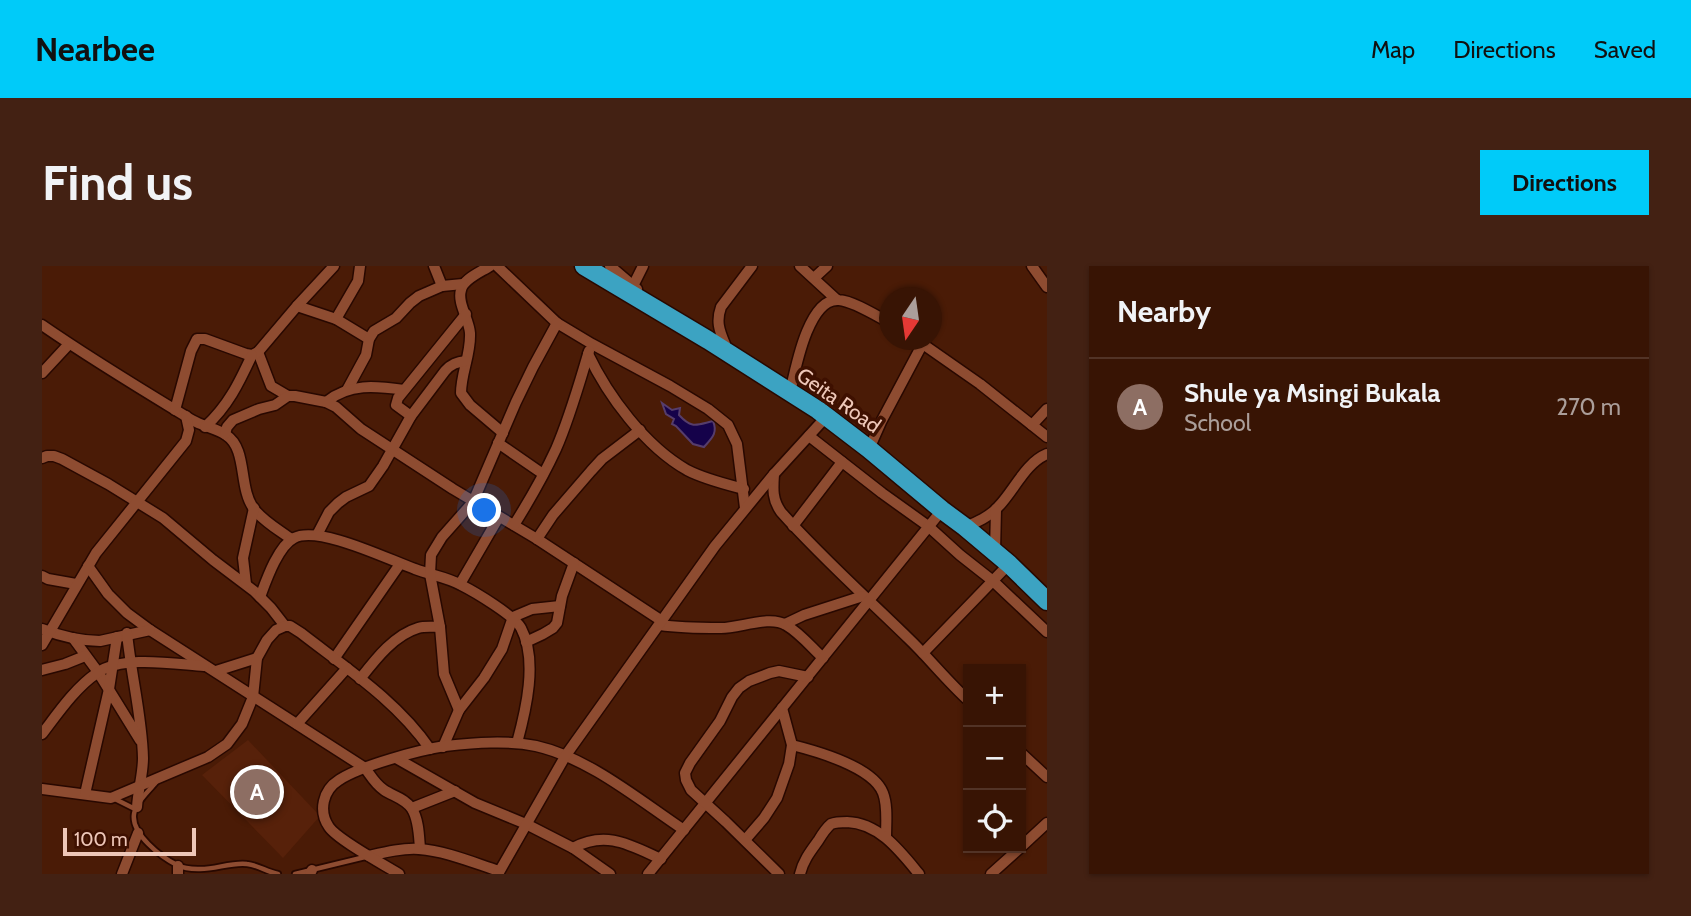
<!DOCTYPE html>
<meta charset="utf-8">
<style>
body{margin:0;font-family:Cabin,sans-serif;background:#432113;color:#f1f3f6}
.controls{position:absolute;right:21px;bottom:21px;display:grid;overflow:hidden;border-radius:0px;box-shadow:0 2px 5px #0004}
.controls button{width:63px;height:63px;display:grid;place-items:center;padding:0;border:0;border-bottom:2px solid #523326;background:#381404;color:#f1f3f6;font:35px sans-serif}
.compass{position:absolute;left:837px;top:21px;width:63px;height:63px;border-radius:50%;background:#381404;box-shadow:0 2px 5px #0004;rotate:193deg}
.scale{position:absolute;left:21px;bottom:18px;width:133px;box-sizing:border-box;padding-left:7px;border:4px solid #eec7b8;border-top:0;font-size:19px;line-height:24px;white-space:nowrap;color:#eec7b8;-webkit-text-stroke:5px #3e1000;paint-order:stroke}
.you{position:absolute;left:443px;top:245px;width:24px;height:24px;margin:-18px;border:5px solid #fff;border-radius:50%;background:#1a73e8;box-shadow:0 0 0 10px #1a73e833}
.badge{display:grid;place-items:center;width:46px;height:46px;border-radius:50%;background:#00cbf9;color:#fff;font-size:23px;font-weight:700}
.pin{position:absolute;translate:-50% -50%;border:4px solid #fff;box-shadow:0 2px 7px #0006}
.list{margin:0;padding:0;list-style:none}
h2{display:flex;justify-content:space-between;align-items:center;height:91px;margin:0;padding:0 28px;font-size:30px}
h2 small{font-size:23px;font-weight:400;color:#ab9e9a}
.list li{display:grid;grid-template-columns:46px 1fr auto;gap:21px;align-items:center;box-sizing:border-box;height:98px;padding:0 28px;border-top:2px solid #523326}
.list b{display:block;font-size:26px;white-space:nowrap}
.list p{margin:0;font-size:23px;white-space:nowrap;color:#ab9e9a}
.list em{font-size:23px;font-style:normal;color:#ab9e9a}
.icon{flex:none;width:38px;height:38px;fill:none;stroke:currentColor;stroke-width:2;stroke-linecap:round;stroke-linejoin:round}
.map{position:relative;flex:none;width:1005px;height:608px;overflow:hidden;border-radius:0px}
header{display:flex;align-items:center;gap:42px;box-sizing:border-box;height:98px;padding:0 35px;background:#00cbf9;color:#111}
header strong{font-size:33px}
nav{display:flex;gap:38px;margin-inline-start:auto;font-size:24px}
.intro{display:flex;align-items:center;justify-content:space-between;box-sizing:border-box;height:168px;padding:0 42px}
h1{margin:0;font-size:49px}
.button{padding:18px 32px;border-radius:0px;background:#00cbf9;color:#111;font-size:24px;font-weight:700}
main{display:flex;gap:42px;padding:0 42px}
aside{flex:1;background:#381404;border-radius:0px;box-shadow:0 2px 5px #0004}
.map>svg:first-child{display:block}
.built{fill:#57210a}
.water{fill:#15024a;stroke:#563d6b;stroke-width:2}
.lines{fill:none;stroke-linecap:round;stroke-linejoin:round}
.lane-casing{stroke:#280800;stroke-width:8}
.street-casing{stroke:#280800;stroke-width:13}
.highway-casing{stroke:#280800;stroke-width:21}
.lane{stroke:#8e4c31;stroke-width:4.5}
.street{stroke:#8e4c31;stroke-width:10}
.highway{stroke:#3ca3c2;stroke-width:18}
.labels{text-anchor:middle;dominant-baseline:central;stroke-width:7;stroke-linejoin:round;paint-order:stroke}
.street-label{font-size:21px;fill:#eec7b8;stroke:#3e1000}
</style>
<header>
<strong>Nearbee</strong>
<nav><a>Map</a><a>Directions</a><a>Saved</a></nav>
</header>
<div class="intro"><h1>Find us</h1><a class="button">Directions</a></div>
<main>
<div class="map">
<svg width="1005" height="608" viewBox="0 0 1005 608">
<rect width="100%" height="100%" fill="#4a1b06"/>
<path class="built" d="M206,474L278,550L241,592L160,509Z"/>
<path class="water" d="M620,137L630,144L638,142L637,149C650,163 654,159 671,155C676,167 670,172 662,181L651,178L634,160L630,158L632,153L624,148Z"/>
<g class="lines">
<defs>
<g id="lane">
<path d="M114,516C107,525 94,536 92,548C89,568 119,591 135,599C141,602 149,603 156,603C172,604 189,596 205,598C216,599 225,606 236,608"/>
<path d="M73,533L93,543"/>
<path d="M253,608L323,591"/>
</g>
<g id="street">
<path d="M392,0L400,20"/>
<path d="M448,0C439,6 421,13 419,24C415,37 427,53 428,67C429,88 419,107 419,127L428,139L461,167"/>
<path d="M455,0L515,57L550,78L628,120L666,143L686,159L695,178L703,242"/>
<path d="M568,0L595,23"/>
<path d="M758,0L795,34"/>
<path d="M990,0L1005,21"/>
<path d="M772,12L785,0"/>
<path d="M588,26L601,0"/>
<path d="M255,40L294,53L327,73"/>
<path d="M294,53L316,15L318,0"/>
<path d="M0,59C49,93 99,123 150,154C160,160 176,163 184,169C206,183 196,222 212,243C221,255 237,264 249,273"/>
<path d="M875,74L938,118L1005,171"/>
<path d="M683,78C677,64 674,55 679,41L710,0"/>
<path d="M216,86L229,120L246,130"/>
<path d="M546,88C566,130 603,180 645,204C662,213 683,218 702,223"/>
<path d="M0,107L27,78"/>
<path d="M305,124L324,89L327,73L332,65L354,52L368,37L377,30L400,20L421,18"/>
<path d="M748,127C753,105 766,31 797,34C811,35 835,50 848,57"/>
<path d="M284,136C307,117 334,120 362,124"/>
<path d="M133,144L149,85L155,73H163L204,88L210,89L216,86L255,40L292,0"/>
<path d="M369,150L354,139L356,132L424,48"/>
<path d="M990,159L1005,143"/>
<path d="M163,161C186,140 197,117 210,89"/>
<path d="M183,168L185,161L191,154L217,143L233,139L246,130H253L284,136L294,141L319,163L411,223L495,273L620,355"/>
<path d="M767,170L840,227L886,260L918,289L951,315L1005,366"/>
<path d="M456,177L501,208"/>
<path d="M827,183L839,156L881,77"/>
<path d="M0,192L5,190H12L20,193L66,218L121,252L171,294L212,325L229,342L243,360"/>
<path d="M732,208C731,223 730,233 739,246C779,291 823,330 866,372C887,392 905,415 926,434"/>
<path d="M472,259C487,235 502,209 514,183C528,151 537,118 547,85"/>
<path d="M751,260L800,196"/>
<path d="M923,261C935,256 947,251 956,241C972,225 983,197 1005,188"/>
<path d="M275,269L287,246L296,237L304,231L327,220L341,200L369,150L403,105C409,98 415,96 424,95"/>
<path d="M495,273L511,249L549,205L560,193L598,164"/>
<path d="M953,286L954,243"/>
<path d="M46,300L66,328L85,347L108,364L323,502C329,510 333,518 342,524C351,530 364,533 370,543C377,554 377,571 378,583"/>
<path d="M0,310L6,313L34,318"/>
<path d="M204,318L201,292L212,242"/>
<path d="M418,318L457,251"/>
<path d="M218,331C224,315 236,280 252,272C277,259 347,294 373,303C388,309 405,311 419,319C433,326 473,350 479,362C496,394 484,444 475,477"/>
<path d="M743,358L762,349L821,330"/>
<path d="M618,359C638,362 659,362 679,362C698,362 728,349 744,359C758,367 770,382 781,392"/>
<path d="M0,363C18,370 38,375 58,375L108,364"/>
<path d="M85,367C89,409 100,450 101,492C101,508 96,524 95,541"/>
<path d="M31,372L56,406L98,474"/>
<path d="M484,376L501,368L511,362L515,357L520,330L532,297"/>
<path d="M0,379L54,287L144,175L147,164L144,150"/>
<path d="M881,387L967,298"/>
<path d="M292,393L358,298"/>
<path d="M0,404L23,398L43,390"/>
<path d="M174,405L215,392"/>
<path d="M318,413C333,394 352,369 376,362C383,360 390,361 398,361"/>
<path d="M417,444L402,408L398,361L388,308L389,289L400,271L431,236L474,136L491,101L515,57"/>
<path d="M255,458L305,402"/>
<path d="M0,468C16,447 33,422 55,407C80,389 132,398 162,400"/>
<path d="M750,479C774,485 831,501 841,527C846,540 844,557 844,571"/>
<path d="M401,481L417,444L442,412L460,383L471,351L490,343L518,340"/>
<path d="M979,487L1005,511"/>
<path d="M354,492L433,537L484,558L531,582L568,608"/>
<path d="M0,523L69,532L166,491L185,478L200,458L211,431L215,392L225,374L234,364L243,360H248L259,367C304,402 355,435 388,483"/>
<path d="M43,528L67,423L75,371"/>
<path d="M370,542L413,525"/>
<path d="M703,574L722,552L735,532L747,498L750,479L740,442"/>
<path d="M979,581L1005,557"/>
<path d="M531,582C564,564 588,579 619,593"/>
<path d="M327,590C344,586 360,582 377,583C404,585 432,597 457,605"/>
<path d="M80,608L96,567"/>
<path d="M136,608V600"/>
<path d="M268,608L270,604"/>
<path d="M357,608C341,598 296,574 287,561C276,545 281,524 297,514C318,500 377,484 403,480C432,477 465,474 494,480C547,492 597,534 642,564"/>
<path d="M456,608L524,489L673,280L732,208L784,151"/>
<path d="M606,608L900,244"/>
<path d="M737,608L684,556L649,524L644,514L643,507L648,497L678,455L690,431L697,422L707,415L728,407L737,405L766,411"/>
<path d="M758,608C761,595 768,586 776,575C779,570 784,562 789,558C794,556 800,556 805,556C837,557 858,585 877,608"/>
<path d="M949,608L978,582"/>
</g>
<path id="highway" d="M542,0L666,74L776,144L827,183L900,244L923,261L967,298L1005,335"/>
</defs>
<use href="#lane" class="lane-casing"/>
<use href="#street" class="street-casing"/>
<use href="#highway" class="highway-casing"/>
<use href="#lane" class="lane"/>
<use href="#street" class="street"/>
<use href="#highway" class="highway"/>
</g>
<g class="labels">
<g class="street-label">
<text transform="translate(797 134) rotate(35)">Geita Road</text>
</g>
</g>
</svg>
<div class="controls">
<button>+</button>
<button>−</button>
<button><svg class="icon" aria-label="locate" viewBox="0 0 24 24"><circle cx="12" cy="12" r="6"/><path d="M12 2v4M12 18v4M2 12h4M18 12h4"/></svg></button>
</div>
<svg class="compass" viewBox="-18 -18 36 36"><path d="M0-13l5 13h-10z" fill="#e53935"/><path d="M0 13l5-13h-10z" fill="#ab9e9a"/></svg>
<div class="scale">100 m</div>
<div class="you"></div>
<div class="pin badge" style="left:215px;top:526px;background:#8d6e63">A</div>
</div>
<aside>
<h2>Nearby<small></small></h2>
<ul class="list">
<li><span class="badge" style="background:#8d6e63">A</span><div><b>Shule ya Msingi Bukala</b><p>School</p></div><em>270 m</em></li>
</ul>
</aside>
</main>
